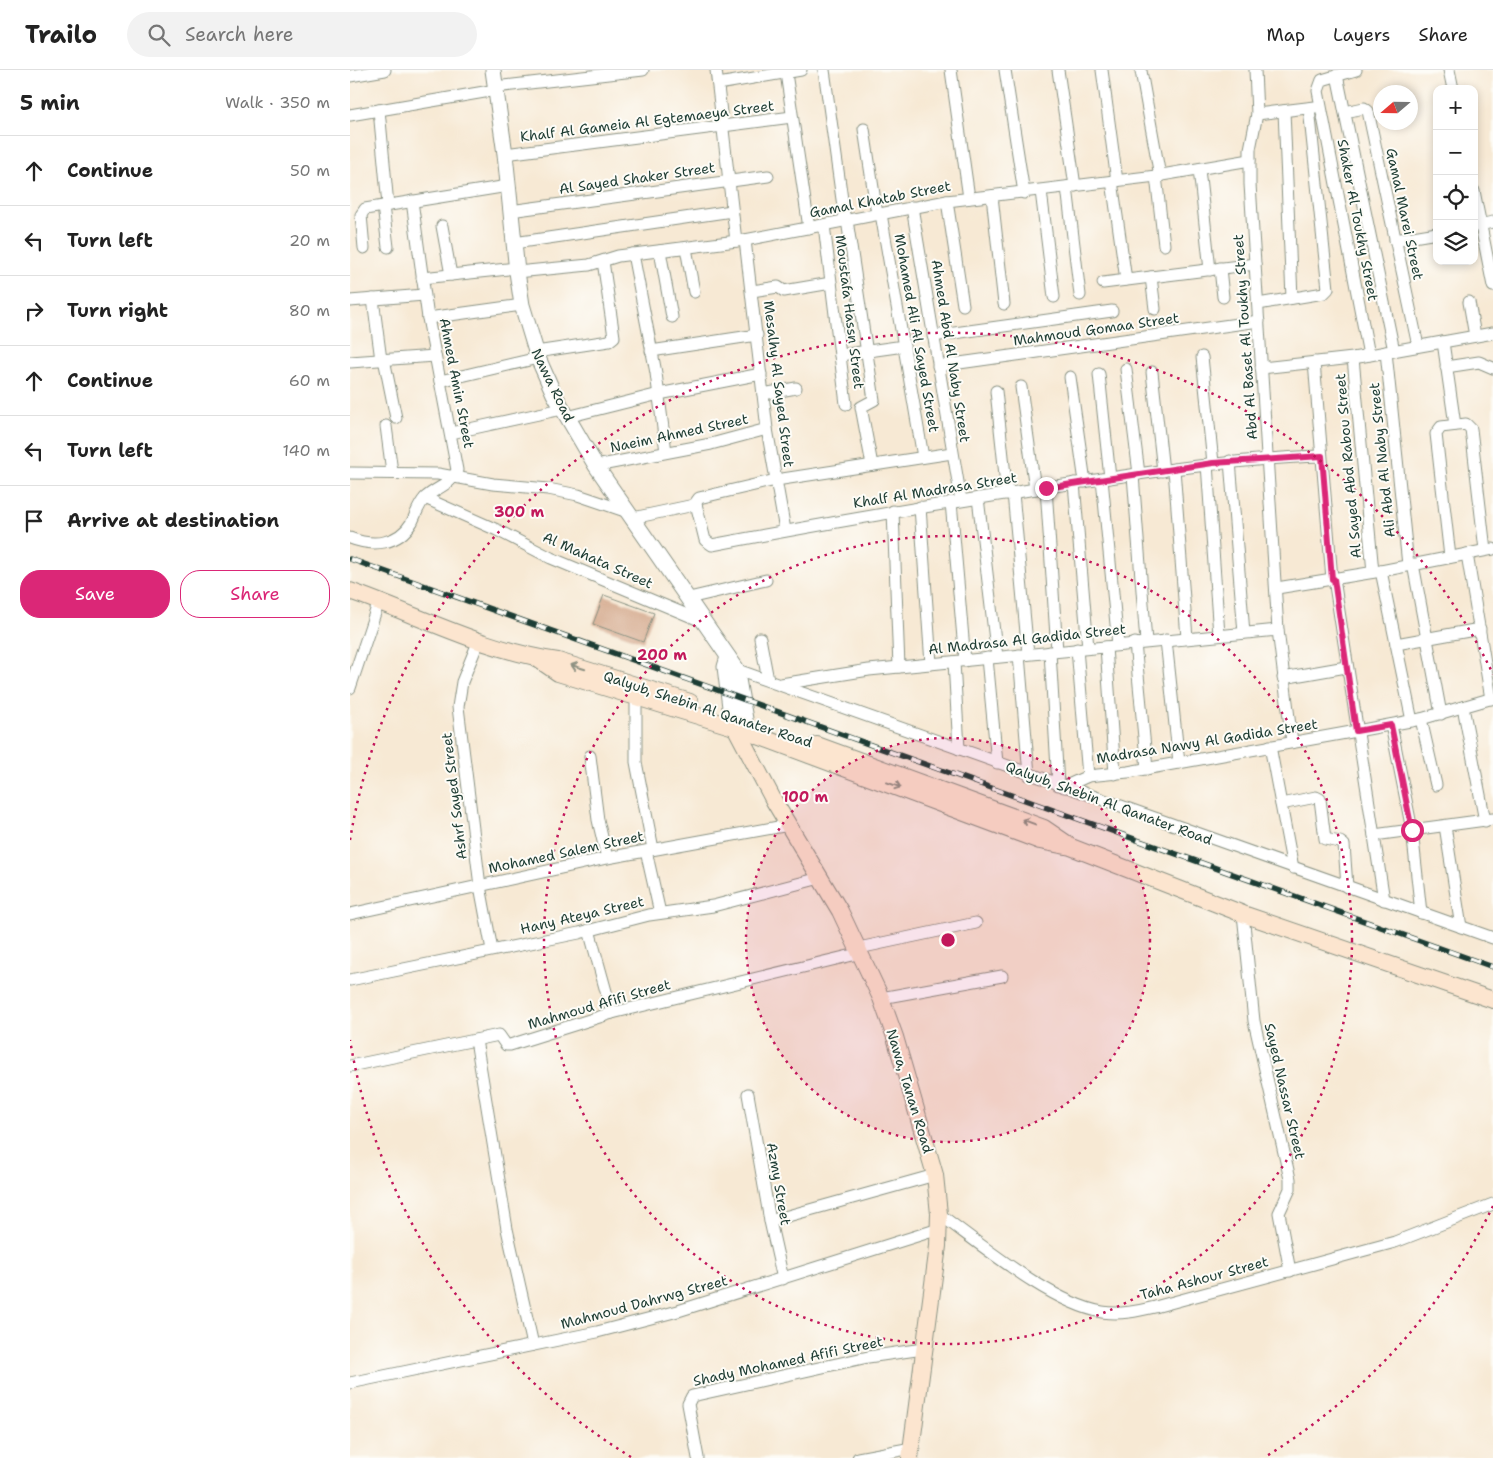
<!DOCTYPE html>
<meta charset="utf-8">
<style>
body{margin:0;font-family:"Shantell Sans",sans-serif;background:#f2f2f2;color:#222}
.controls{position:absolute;right:15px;top:15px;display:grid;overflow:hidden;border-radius:10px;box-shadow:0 2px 8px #0003}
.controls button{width:45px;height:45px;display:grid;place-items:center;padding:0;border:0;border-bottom:1px solid #e0e0e0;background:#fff;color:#222;font:25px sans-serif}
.compass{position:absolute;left:1023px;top:15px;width:45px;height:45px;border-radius:50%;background:#fff;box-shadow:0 2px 8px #0003;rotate:250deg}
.stop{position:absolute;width:15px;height:15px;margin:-11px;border:4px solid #db2777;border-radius:50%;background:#fff}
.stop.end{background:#db2777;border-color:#fff;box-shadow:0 1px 5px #0008}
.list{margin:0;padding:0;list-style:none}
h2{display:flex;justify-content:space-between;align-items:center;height:65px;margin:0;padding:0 20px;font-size:21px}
h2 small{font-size:16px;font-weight:400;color:#767676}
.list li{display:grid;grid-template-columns:32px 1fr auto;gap:15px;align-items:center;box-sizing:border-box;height:70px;padding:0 20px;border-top:1px solid #e0e0e0}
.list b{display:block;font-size:19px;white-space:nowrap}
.list em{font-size:16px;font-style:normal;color:#767676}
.actions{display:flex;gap:10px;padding:15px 20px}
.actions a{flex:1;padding:11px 0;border:1px solid #db2777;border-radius:20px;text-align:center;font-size:18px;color:#db2777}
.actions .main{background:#db2777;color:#fff}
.icon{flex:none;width:28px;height:28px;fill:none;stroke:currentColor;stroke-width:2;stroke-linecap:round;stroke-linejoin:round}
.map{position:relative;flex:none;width:1143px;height:1388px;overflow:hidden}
header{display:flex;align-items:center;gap:30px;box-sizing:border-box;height:70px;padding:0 25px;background:#fff;border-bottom:1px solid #e0e0e0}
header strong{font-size:24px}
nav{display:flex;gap:28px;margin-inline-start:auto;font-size:18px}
.search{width:350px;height:45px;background:#f2f2f2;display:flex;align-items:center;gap:12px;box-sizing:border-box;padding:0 18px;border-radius:28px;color:#767676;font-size:19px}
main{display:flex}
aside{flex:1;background:#fff}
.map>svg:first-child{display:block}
.building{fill:#d3a688}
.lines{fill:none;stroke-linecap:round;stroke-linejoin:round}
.minor-casing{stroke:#8b9384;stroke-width:13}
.tertiary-casing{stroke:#8b9384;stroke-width:17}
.secondary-casing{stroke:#8b9384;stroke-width:18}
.minor{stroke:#fff;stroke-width:11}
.tertiary{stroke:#fff;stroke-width:15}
.secondary{stroke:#fce5cf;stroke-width:16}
.rail-casing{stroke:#1f3d34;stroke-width:5.5}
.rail{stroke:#fdfcf7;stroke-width:4;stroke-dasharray:11;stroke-linecap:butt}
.oneway{stroke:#8e9182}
.route{stroke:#db2777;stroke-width:6}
.ring{fill:none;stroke:#c2185b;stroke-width:2.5;stroke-dasharray:2.5 5}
.labels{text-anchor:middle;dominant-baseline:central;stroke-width:4;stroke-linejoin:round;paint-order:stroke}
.street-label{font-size:14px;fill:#1f3d34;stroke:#fdfcf7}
.centre{fill:#c2185b;stroke:#fdfcf7;stroke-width:2.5}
.ring-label{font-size:15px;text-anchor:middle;font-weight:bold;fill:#c2185b;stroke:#fdfcf7;stroke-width:4;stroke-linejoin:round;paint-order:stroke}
</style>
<header>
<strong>Trailo</strong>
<div class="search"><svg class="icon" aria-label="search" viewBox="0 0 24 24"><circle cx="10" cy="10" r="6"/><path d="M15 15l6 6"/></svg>Search here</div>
<nav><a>Map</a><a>Layers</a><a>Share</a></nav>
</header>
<main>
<aside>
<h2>5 min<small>Walk · 350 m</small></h2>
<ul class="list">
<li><svg class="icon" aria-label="ahead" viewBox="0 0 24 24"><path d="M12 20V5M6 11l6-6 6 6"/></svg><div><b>Continue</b></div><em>50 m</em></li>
<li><svg class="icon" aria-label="left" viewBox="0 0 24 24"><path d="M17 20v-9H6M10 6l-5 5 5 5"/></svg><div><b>Turn left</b></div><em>20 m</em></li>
<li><svg class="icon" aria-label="right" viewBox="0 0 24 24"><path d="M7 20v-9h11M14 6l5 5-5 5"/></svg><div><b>Turn right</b></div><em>80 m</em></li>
<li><svg class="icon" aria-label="ahead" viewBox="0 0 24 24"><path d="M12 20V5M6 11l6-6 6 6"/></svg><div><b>Continue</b></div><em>60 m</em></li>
<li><svg class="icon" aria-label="left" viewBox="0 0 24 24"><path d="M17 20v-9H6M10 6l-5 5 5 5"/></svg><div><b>Turn left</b></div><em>140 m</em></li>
<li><svg class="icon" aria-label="arrive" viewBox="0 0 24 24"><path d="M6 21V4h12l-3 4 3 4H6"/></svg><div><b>Arrive at destination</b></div></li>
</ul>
<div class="actions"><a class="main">Save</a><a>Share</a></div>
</aside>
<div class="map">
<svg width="1143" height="1388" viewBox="0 0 1143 1388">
<rect width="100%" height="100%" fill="#fdfcf7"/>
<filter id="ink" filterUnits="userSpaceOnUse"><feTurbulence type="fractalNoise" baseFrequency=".02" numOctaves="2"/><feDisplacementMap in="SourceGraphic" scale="10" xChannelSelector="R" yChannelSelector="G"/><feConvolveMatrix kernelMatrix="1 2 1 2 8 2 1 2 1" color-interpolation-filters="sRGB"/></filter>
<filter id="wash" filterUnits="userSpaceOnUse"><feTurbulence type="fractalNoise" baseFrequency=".0096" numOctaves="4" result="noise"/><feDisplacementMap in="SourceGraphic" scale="20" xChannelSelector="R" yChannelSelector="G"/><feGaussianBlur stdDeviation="1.12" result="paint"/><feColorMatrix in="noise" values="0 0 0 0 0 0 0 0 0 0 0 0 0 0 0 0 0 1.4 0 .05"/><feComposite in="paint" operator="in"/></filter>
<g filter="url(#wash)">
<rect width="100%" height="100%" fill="#f7e9d4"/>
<g id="blocks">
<path class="building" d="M254,525L304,543L293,572L243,554Z"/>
</g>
</g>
<g filter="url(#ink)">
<use href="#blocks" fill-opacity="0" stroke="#8b9384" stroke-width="1"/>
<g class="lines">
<defs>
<g id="minor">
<path d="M366,0L386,171"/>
<path d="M474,0L495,151"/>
<path d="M601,0L619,128"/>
<path d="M655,0L674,123"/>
<path d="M708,0L725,116"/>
<path d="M752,0L767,111"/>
<path d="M905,0L907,44L900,79V114L928,560L942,672"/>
<path d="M1006,0L972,10L968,21L1019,285"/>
<path d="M1099,0L1103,19"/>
<path d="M791,1L810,106"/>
<path d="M436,3L459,158"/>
<path d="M987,5L1044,281"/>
<path d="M0,6L35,0"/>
<path d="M368,14L451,0"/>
<path d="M145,17L293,0"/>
<path d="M29,40L38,135"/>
<path d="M934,41L942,228"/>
<path d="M995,42L1014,38L1018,41L1068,276"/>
<path d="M907,44L965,37"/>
<path d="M0,45L146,20"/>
<path d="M514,59L527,144"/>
<path d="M155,84L442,47"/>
<path d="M849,99L860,200"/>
<path d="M806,106L814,175"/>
<path d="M762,111L776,210"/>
<path d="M717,117L730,225"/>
<path d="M691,121L704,227"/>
<path d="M1124,121L1143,216"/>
<path d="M642,126L654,234"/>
<path d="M597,131L613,235"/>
<path d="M33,136L38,177"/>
<path d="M562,137L611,430"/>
<path d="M160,141L418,106"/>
<path d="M531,144L573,387"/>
<path d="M497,150L524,330L511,337L522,395"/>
<path d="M474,155L496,334"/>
<path d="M92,156L101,205"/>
<path d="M1124,156L1143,152"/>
<path d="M395,170L417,359L435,460"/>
<path d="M1045,170L1087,163"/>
<path d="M164,173L382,141"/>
<path d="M14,178L11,145L15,139L158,116"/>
<path d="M336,178L344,222"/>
<path d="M310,181L322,247"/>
<path d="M283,184L306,303L316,382"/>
<path d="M870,198L873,227"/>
<path d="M167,202L239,195L268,186L395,170L597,131L806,106L900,90"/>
<path d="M801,207L805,239"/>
<path d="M72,208L167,198"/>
<path d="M753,213L905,194"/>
<path d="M402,221L428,217L434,221L481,213"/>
<path d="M23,229L31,290"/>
<path d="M0,231L74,225"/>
<path d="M1119,232L1125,266"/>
<path d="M908,234L974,223L978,219L959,38"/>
<path d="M78,248L172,235"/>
<path d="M583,266L762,241"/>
<path d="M1093,272L1105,355"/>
<path d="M301,281L407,265"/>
<path d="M186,282L259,271L264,267L253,191"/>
<path d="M1036,282L1058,495"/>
<path d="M490,285L554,276"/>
<path d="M852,287L863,393"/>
<path d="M1003,288L1023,502"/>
<path d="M34,289L46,348"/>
<path d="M0,292L85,286"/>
<path d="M964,292L982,509"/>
<path d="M588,296L909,251"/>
<path d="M1096,297L1129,292L1143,298"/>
<path d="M911,298L1003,288L1143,263"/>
<path d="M776,299L789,404"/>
<path d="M802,302L813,401"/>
<path d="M749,304L760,408"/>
<path d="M720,307L735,412"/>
<path d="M90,311L188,288"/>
<path d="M671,317L685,419"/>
<path d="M646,321L657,424"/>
<path d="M413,324L446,318"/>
<path d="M217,347L309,324L411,304"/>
<path d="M36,356L42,402"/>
<path d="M101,363L212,339"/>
<path d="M880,391L894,563"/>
<path d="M857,394L869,565"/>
<path d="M246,396L361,374L417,359"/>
<path d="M824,399L837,568"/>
<path d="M0,403L88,404L143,414L198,419L228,425L278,442"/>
<path d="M783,405L796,572"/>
<path d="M752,409L768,575"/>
<path d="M724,413L738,578"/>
<path d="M696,418L707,581"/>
<path d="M663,423L678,584"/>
<path d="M75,428L147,460L201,488L354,552"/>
<path d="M628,428L647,587"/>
<path d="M601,432L615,591"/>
<path d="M346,434L355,470L362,475C476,453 590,434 705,416C794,403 882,389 971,386"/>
<path d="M570,437L581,594"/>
<path d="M543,441L549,597"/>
<path d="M283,448L344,435L349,428L426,410L602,383"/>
<path d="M0,468C23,477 48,475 62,452C66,444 69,434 75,428C86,417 102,415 107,400L78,248L62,131"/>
<path d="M1117,484L1141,629"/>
<path d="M1100,487L1086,364L1091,357L1116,354L1121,359L1135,480"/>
<path d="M1063,494L1091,644"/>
<path d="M1031,501L1062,651"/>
<path d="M984,509L1034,830"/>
<path d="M927,518L1031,501L1143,479"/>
<path d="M339,528L416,510"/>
<path d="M410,568L418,610"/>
<path d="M129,570L112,612L108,637L130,816L142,880"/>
<path d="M816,570L829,693"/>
<path d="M785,573L797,699"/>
<path d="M1046,574L1130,559"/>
<path d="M756,577L765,704"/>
<path d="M727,579L738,706"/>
<path d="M700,582L708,715"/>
<path d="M669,585L679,705"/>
<path d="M637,588L647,693"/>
<path d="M604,592L609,679"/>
<path d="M379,597L1143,868"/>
<path d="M933,608L996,597"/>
<path d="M431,614L519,600L928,560"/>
<path d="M0,618L29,531"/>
<path d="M286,627V692L303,779"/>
<path d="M1113,637L1135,751"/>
<path d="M1071,649L1086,715"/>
<path d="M1041,655L1062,760L1071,843"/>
<path d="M920,676L943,798"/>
<path d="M240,686L248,750L257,788"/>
<path d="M714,717L738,706L778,702L1007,661L1071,649L1143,628"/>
<path d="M931,734L966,727L970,729L975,769L990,772L994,775L997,817"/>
<path d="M1095,756L1111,857"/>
<path d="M1024,765L1143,749"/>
<path d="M296,781L310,843"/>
<path d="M0,844L257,788L439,755"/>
<path d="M893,844L904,951L940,1109V1119L929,1143L940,1201"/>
<path d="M239,860L262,943"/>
<path d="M509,878L626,853"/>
<path d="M0,910L229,863L299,845L363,836L470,808"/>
<path d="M531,928L652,906"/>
<path d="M126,970L157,1159L183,1275"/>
<path d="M0,996L149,965L156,975H160L262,943L511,883"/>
<path d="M398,1024L420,1151L433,1209"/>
<path d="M589,1144C632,1175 701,1233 752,1242C770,1245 788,1241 805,1237L1045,1172L1143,1134"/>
<path d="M420,1151L585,1105"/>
<path d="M0,1313L247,1262L328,1241L589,1159"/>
<path d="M348,1388L338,1334L342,1326L518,1287L573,1279"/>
<path d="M508,1388L562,1378"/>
</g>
<g id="tertiary">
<path d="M143,0L155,84L167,202L172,235L188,288L204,324L246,396L386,598L395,649"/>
<path d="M378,587L375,597L381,645"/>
</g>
<g id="secondary">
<path d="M0,521C68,545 136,581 208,591L340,632"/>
<path d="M186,588L208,603L384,657L690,771L721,777L893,844L1143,930"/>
<path d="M383,653L424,731L490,841L531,928L545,967L585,1105L589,1144L588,1176L560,1388"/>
<path d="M467,675L694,758L716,773"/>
</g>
</defs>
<use href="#minor" class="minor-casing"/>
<use href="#tertiary" class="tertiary-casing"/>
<use href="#secondary" class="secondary-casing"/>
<use href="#minor" class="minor"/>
<use href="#tertiary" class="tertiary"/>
<use href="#secondary" class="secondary"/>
<defs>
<path id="rail" d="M0,489L1143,897"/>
</defs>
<use href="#rail" class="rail-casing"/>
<use href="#rail" class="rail"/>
</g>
<defs><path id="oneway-shaft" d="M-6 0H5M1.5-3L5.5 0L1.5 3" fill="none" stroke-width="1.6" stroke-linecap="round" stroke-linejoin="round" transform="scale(1.25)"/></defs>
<g class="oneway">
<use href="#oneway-shaft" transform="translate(228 597) rotate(-163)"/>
<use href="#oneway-shaft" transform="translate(544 715) rotate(20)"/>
<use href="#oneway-shaft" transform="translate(679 752) rotate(-160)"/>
</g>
</g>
<g class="lines" filter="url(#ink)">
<path class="route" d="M696,418L863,393L972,386L982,509H984L1006,661L1041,655L1062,760"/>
</g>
<circle cx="598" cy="870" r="202" fill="#c2185b" fill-opacity=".12"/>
<g class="ring">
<circle cx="598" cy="870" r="202"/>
<circle cx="598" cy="870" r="404"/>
<path d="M1143 1136A606 606 0 0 1 915 1387M281 1387A606 606 0 0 1 0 970M0 770A606 606 0 0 1 1143 604"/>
</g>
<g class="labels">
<g class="street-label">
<text transform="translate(297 51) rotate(-7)">Khalf Al Gameia Al Egtemaeya Street</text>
<text transform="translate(287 108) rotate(-8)">Al Sayed Shaker Street</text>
<text transform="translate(530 129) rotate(-11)">Gamal Khatab Street</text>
<text transform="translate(1055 144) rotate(78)">Gamal Marei Street</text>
<text transform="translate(1008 150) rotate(79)">Shaker Al Toukhy Street</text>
<text transform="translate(500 242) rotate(83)">Moustafa Hassn Street</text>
<text transform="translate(746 259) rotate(-8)">Mahmoud Gomaa Street</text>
<text transform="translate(567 263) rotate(80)">Mohamed Ali Al Sayed Street</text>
<text transform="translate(895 267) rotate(-94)">Abd Al Baset Al Toukhy Street</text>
<text transform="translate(601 281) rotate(81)">Ahmed Abd Al Naby Street</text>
<text transform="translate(107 313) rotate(79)">Ahmed Amin Street</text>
<text transform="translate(429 314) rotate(83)">Mesalhy Al Sayed Street</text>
<text transform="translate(203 315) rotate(64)">Nawa Road</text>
<text transform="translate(329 363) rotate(-12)">Naeim Ahmed Street</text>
<text transform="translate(1032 390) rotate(-96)">Ali Abd Al Naby Street</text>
<text transform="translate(998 396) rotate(-95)">Al Sayed Abd Rabou Street</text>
<text transform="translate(585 420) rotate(-9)">Khalf Al Madrasa Street</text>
<text transform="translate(248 490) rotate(24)">Al Mahata Street</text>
<text transform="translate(677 569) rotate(-6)">Al Madrasa Al Gadida Street</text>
<text transform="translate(358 639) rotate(18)">Qalyub, Shebin Al Qanater Road</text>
<text transform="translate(857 671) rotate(-9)">Madrasa Nawy Al Gadida Street</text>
<text transform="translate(104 726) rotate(-97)">Ashrf Sayed Street</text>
<text transform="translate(759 733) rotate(20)">Qalyub, Shebin Al Qanater Road</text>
<text transform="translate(216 782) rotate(-12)">Mohamed Salem Street</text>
<text transform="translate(232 845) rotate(-13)">Hany Ateya Street</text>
<text transform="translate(249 934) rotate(-16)">Mahmoud Afifi Street</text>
<text transform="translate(560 1021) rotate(73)">Nawa, Tanan Road</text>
<text transform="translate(935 1021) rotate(77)">Sayed Nassar Street</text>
<text transform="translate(429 1114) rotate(80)">Azmy Street</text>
<text transform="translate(854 1208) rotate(-15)">Taha Ashour Street</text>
<text transform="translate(294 1232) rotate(-15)">Mahmoud Dahrwg Street</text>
<text transform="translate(438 1291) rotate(-12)">Shady Mohamed Afifi Street</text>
</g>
</g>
<circle cx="598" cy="870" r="8" class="centre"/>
<g class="ring-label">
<text x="169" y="447">300 m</text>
<text x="312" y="590">200 m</text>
<text x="455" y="732">100 m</text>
</g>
</svg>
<div class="controls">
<button>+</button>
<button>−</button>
<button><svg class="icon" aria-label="locate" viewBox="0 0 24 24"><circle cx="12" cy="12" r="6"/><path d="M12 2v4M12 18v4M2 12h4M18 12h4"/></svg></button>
<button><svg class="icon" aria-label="layers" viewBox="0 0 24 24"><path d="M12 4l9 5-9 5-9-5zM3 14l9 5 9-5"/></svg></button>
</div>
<svg class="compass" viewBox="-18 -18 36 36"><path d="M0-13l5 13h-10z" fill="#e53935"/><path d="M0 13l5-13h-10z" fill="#767676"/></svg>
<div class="stop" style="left:1062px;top:760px"></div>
<div class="stop end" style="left:696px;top:418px"></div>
</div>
</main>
